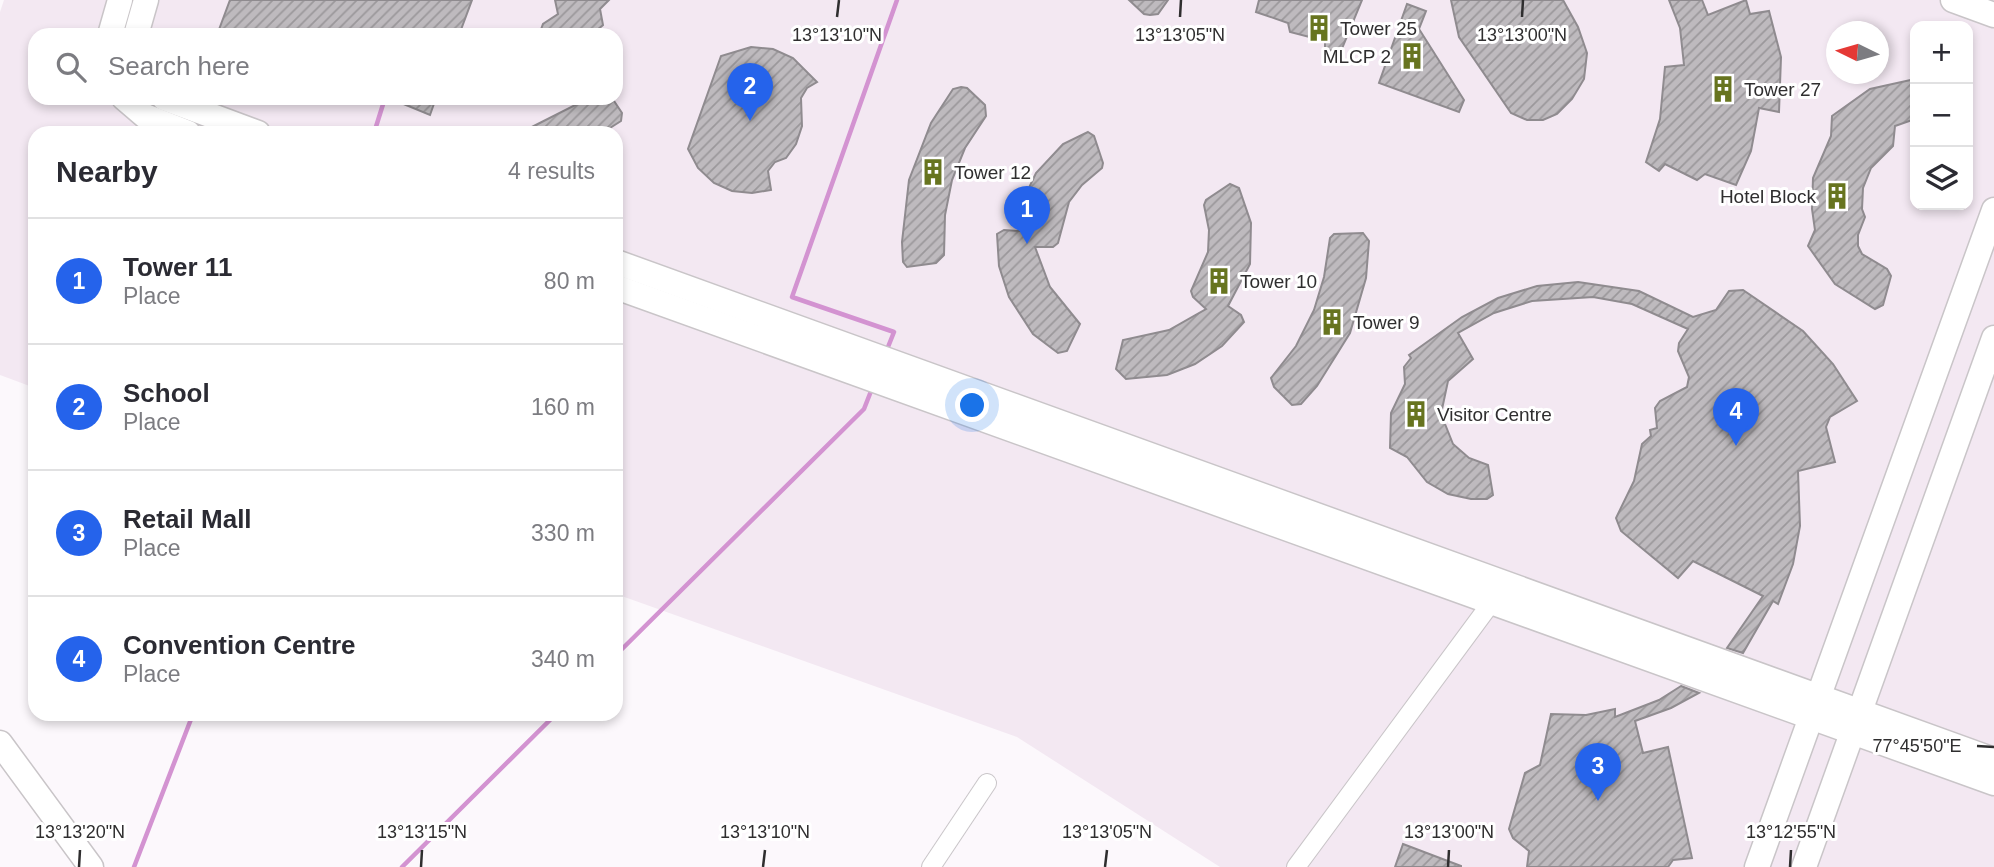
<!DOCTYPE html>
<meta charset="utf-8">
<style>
body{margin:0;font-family:Helvetica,sans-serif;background:#f2f2f3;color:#2b2b33}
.controls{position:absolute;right:21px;top:21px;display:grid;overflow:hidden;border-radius:14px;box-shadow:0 4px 10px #0003}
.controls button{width:63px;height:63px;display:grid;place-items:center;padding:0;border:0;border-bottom:2px solid #e1e1e2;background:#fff;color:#2b2b33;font:35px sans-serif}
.compass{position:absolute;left:1826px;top:21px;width:63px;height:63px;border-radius:50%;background:#fff;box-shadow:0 4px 10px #0003;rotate:275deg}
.you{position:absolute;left:973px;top:406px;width:24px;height:24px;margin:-18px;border:5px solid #fff;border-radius:50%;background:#1a73e8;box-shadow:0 0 0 10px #1a73e833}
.badge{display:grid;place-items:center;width:46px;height:46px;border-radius:50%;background:#2563eb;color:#fff;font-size:23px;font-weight:700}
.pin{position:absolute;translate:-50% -58px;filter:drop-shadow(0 2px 4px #0008)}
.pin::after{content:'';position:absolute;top:37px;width:24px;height:21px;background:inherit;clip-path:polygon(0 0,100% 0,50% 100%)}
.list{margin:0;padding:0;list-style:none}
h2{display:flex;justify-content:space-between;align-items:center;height:91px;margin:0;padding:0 28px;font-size:30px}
h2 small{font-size:23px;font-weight:400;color:#7c7c81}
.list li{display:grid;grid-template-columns:46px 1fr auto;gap:21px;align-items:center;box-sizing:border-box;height:126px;padding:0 28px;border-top:2px solid #e1e1e2}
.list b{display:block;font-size:26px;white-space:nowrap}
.list p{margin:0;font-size:23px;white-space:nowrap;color:#7c7c81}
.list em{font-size:23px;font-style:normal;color:#7c7c81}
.icon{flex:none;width:38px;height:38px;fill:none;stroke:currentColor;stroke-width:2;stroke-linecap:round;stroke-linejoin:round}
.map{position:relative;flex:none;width:1994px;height:867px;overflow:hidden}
.search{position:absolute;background:#fff;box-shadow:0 4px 10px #0003;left:28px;top:28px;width:595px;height:77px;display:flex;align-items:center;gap:18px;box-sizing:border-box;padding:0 24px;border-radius:21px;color:#7c7c81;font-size:26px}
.panel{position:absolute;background:#fff;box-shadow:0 4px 10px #0003;left:28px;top:126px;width:595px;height:595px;border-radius:21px}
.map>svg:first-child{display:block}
.built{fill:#f3e8f2;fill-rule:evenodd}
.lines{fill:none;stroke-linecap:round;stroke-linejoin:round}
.stream{stroke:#d393d1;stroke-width:4.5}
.building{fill:url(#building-hatch);stroke:#8f8b8f;stroke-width:2}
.street-casing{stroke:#c9c5c8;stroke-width:20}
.secondary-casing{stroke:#c9c5c8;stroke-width:27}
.street{stroke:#fff;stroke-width:18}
.secondary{stroke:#fff;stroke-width:24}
.ticks{fill:none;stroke:#2f2e2f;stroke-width:2.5}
.labels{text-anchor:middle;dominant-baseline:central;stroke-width:6;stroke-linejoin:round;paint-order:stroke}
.poi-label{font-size:19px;fill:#2f2e2f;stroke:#fff;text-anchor:start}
.ticks-label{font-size:18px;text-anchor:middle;fill:#2f2e2f;stroke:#fff;stroke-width:6;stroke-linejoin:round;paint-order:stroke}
</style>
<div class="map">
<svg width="1994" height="867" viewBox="0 0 1994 867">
<defs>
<pattern id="building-hatch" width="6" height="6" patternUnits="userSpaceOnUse" patternTransform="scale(1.75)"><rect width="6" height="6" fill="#bebabe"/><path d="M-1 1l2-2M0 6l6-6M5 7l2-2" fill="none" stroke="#9b989b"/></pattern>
</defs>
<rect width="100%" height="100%" fill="#fcf8fc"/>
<path class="built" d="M4,0H1994V867H1220L1017,737L616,594V133H35V388L0,375V12ZM1915,26H1968V205H1915ZM1836,32H1878V74H1836ZM35,35H616V98H35Z"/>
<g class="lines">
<g class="stream">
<path d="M374,133L385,98"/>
<path d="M886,352L894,332L792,297L897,0"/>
<path d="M616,655L864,409L873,386"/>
<path d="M134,867L193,714"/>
<path d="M402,867L556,714"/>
</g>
</g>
<g class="building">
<path d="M230,0H472L459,35H217Z"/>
<path d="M555,0H609L600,9L603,25L591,35H539L543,24L558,14Z"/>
<path d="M1129,0H1168L1158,14L1150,15L1144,14Z"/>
<path d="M1259,0H1362L1341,51L1325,50V41L1290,32L1288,23L1256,12Z"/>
<path d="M1451,0H1563L1578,27L1587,53L1584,79L1572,99L1557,114L1543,120H1527L1511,113L1459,37Z"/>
<path d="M1669,0H1702L1708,15L1746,0L1750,14L1769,11L1781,57L1779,112L1759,108L1751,151L1736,185L1705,174L1697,180L1665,164L1659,171L1646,162L1660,119L1665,67L1684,65L1680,28Z"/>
<path d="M1407,4L1426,11L1419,29L1464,100L1459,112L1379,83Z"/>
<path d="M751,47L773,49L793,58L817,82L807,88L801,98L802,126L796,144L786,158L775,162L768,171L771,190L752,193L732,191L714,183L698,168L688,149L721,56Z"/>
<path d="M1915,79V119L1895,126L1893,146L1871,168L1863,188L1862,209L1865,217L1858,235V246L1862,254L1887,269L1891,276L1883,305L1875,309L1835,284L1808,246L1815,230L1812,209L1813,178L1831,136L1832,116L1870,89Z"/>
<path d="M961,87L967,88L985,105L986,116L965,148L952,180L945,215L944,255L936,263L907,267L903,262L902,242L909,180L931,123L953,89Z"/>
<path d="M389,98H436L430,115Z"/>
<path d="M589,98H612L622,113L621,121L602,133H520Z"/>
<path d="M1088,132L1094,136L1103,163L1102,168L1082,185L1069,202L1058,243L1053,247H1035L1050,287L1080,324L1067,351L1058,353L1033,334L1009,297L999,266L997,234L1004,230L1019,231L1024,198L1036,173L1063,144Z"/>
<path d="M1230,184L1239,188L1251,223L1250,264L1228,306L1241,315L1244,322L1222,346L1195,364L1167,375L1126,379L1116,369L1123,340L1169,330L1206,309L1193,297L1191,291L1208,252L1209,230L1204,205L1206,200Z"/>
<path d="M1363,233L1369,241L1366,278L1350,333L1317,386L1301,404L1292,405L1274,387L1271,378L1296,346L1314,310L1324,277L1330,238L1334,234Z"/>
<path d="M1578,282L1639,291L1693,317L1716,310L1729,291L1743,290L1803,331L1833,364L1857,401L1830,417L1826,427L1835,462L1798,471L1800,526L1793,564L1778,604L1773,601L1743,653L1727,648L1763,596L1693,561L1678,578L1621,531L1616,518L1634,481L1642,444L1651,436L1650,430L1657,428L1655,408L1660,401L1687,387L1689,377L1678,351L1679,343L1688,329L1632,304L1593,297L1532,301L1494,313L1458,333L1473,359L1448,381L1441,414L1453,444L1469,458L1488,465L1493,495L1487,499H1471L1448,494L1427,482L1407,457L1390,448L1391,413L1405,384L1404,367L1411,358L1409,355L1462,317L1498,298L1537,286Z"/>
<path d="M1681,686L1699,693L1671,708L1635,721L1643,753L1668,747L1692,858L1673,860L1668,867H1527L1529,851L1513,838L1509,829L1525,773L1540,765L1551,714L1586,715L1615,709V717L1659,700Z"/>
<path d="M1403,844L1461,866V867H1395Z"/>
</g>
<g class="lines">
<defs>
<g id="street">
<path d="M931,867L987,783"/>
<path d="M1296,867L1497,595"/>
</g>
<g id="secondary">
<path d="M1953,0L1994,15"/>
<path d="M110,35L120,0"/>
<path d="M136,35L146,0"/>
<path d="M124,98L145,116L188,133"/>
<path d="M164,98L258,133"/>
<path d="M616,262L1994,760"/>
<path d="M616,287L1994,783"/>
<path d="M0,743L91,867"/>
<path d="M1757,867L1994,210"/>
<path d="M1804,867L1994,338"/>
</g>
</defs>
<use href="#street" class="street-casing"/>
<use href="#secondary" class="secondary-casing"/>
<use href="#street" class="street"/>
<use href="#secondary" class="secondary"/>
</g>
<path class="ticks" d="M837,17L839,0M1180,17L1181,0M1522,17L1523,0M1977,746L1994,747M79,867L80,850M421,867L422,850M763,867L765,850M1105,867L1107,850M1448,867L1449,850M1790,867L1791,850"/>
<defs>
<symbol id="building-bare" viewBox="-9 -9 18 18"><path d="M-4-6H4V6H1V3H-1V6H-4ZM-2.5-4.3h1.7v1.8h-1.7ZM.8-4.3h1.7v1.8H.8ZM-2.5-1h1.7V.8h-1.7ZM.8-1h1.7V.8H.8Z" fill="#67741f" stroke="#fff" stroke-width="2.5" paint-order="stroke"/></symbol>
</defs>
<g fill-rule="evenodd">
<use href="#building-bare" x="1300" y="9" width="38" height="38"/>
<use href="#building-bare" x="1393" y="37" width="38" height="38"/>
<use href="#building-bare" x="1704" y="70" width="38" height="38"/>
<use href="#building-bare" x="914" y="153" width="38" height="38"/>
<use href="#building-bare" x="1818" y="177" width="38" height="38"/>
<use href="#building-bare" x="1200" y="262" width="38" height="38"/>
<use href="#building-bare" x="1313" y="303" width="38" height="38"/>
<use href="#building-bare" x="1397" y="395" width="38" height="38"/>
</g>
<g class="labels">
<g class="poi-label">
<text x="1340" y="28">Tower 25</text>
<text x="1391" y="56" text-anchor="end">MLCP 2</text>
<text x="1744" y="89">Tower 27</text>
<text x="954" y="172">Tower 12</text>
<text x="1816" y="196" text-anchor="end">Hotel Block</text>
<text x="1240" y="281">Tower 10</text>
<text x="1353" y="322">Tower 9</text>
<text x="1437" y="414">Visitor Centre</text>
</g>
</g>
<g class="ticks-label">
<text x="837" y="41">13°13'10"N</text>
<text x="1180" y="41">13°13'05"N</text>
<text x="1522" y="41">13°13'00"N</text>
<text x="1917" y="752">77°45'50"E</text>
<text x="80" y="838">13°13'20"N</text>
<text x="422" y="838">13°13'15"N</text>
<text x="765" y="838">13°13'10"N</text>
<text x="1107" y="838">13°13'05"N</text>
<text x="1449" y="838">13°13'00"N</text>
<text x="1791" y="838">13°12'55"N</text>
</g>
</svg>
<div class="controls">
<button>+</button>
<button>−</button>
<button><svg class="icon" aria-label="layers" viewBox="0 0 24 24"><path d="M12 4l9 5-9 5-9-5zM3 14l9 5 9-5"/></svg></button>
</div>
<svg class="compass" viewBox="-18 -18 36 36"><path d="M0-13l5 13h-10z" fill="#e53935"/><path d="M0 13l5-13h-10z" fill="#7c7c81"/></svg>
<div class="you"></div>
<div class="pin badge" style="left:1027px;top:244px">1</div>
<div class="pin badge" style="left:750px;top:121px">2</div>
<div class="pin badge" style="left:1598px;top:801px">3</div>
<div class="pin badge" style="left:1736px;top:446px">4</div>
<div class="search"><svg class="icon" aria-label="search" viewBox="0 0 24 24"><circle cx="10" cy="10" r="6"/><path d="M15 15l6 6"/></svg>Search here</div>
<section class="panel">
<h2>Nearby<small>4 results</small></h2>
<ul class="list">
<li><span class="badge">1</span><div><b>Tower 11</b><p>Place</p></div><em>80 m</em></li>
<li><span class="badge">2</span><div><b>School</b><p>Place</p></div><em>160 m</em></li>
<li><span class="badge">3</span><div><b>Retail Mall</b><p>Place</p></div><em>330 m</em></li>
<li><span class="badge">4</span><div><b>Convention Centre</b><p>Place</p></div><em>340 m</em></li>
</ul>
</section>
</div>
